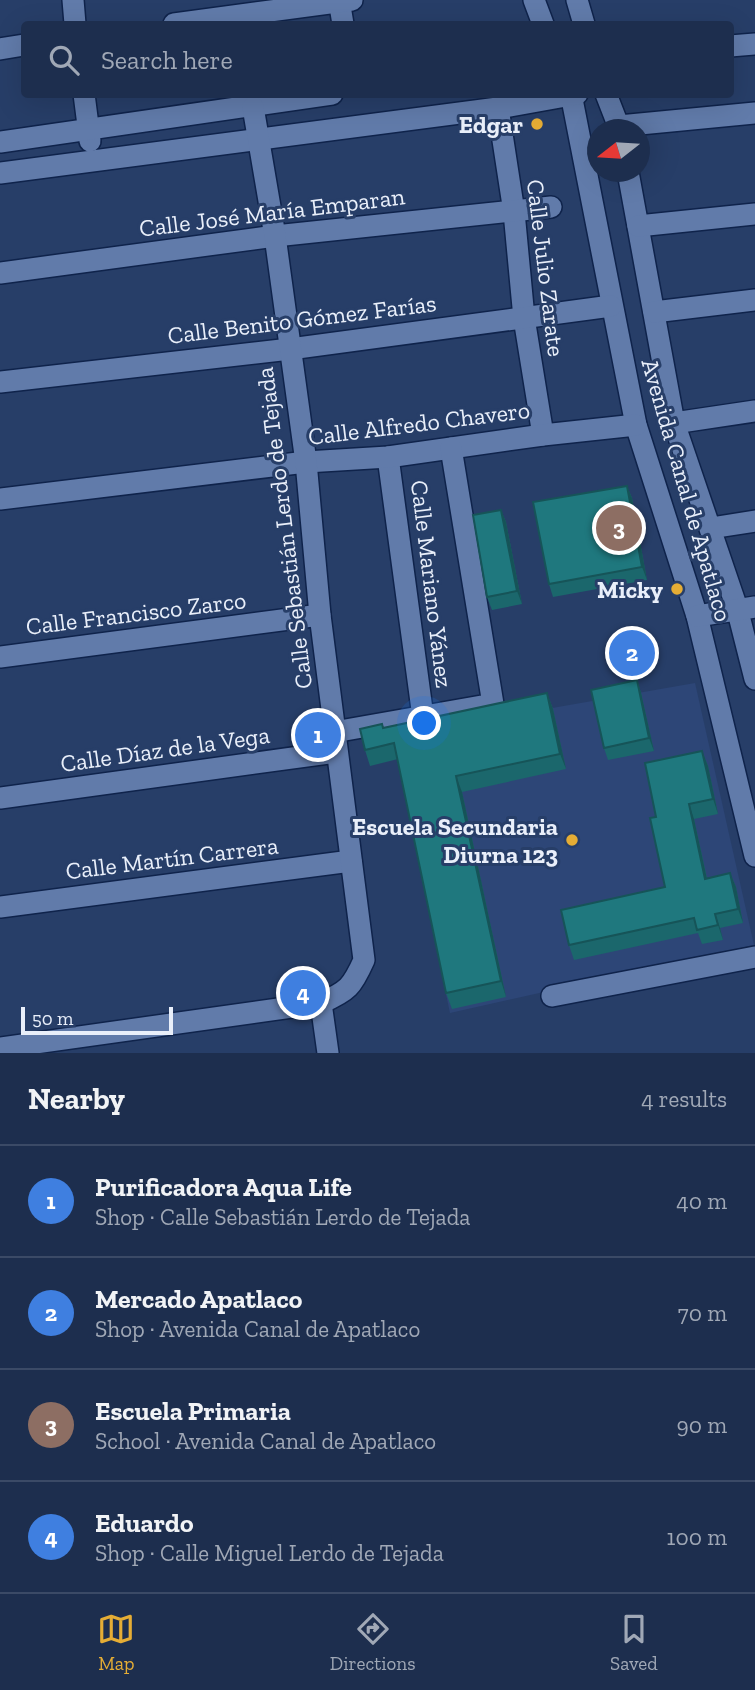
<!DOCTYPE html>
<meta charset="utf-8">
<style>
body{margin:0;font-family:"Zilla Slab",serif;background:#2a3a58;color:#f1f3f6}
.compass{position:absolute;left:587px;top:119px;width:63px;height:63px;border-radius:50%;background:#1d2e4e;box-shadow:0 7px 28px #0002;rotate:253deg}
.scale{position:absolute;left:21px;bottom:18px;width:152px;box-sizing:border-box;padding-left:7px;border:4px solid #e9effa;border-top:0;font-size:19px;line-height:24px;white-space:nowrap;color:#e9effa;-webkit-text-stroke:5px #273e68;paint-order:stroke}
.you{position:absolute;left:425px;top:724px;width:24px;height:24px;margin:-18px;border:5px solid #fff;border-radius:50%;background:#1a73e8;box-shadow:0 0 0 10px #1a73e833}
.badge{display:grid;place-items:center;width:46px;height:46px;border-radius:50%;background:#e5ad35;color:#fff;font-size:23px;font-weight:700}
.pin{position:absolute;translate:-50% -50%;border:4px solid #fff;box-shadow:0 2px 7px #0006}
.list{margin:0;padding:0;list-style:none}
h2{display:flex;justify-content:space-between;align-items:center;height:91px;margin:0;padding:0 28px;font-size:30px}
h2 small{font-size:23px;font-weight:400;color:#a0a8b6}
.list li{display:grid;grid-template-columns:46px 1fr auto;gap:21px;align-items:center;box-sizing:border-box;height:112px;padding:0 28px;border-top:2px solid #3b4a66}
.list b{display:block;font-size:26px;white-space:nowrap}
.list p{margin:0;font-size:23px;white-space:nowrap;color:#a0a8b6}
.list em{font-size:23px;font-style:normal;color:#a0a8b6}
.icon{flex:none;width:38px;height:38px;fill:none;stroke:currentColor;stroke-width:2;stroke-linecap:round;stroke-linejoin:round}
.map{position:relative;flex:none;width:755px;height:1053px;overflow:hidden}
.search{position:absolute;background:#1d2e4e;box-shadow:0 7px 28px #0002;left:21px;right:21px;top:21px;height:77px;display:flex;align-items:center;gap:18px;box-sizing:border-box;padding:0 24px;border-radius:7px;color:#a0a8b6;font-size:26px}
.sheet{height:539px;background:#1d2e4e}
nav{display:flex;justify-content:space-around;align-items:center;box-sizing:border-box;height:98px;border-top:2px solid #3b4a66;background:#1d2e4e;font-size:19px;color:#a0a8b6}
nav a{display:grid;justify-items:center;gap:4px}
nav .on{color:#e5ad35}
.map>svg:first-child{display:block}
.built{fill:#2d4677}
.lines{fill:none;stroke-linecap:round;stroke-linejoin:round}
.minor-casing{stroke:#0f234b;stroke-width:24}
.minor{stroke:#617baa;stroke-width:21}
.wall{fill:#1b676c}
.shaded-wall{fill:#165458}
.building{fill:#1f787e;stroke:#165458;stroke-width:2}
.poi-dot{fill:#e5ad35;stroke:#273e68;stroke-width:2.5}
.labels{text-anchor:middle;dominant-baseline:central;stroke-width:6;stroke-linejoin:round;paint-order:stroke}
.poi-label{font-size:24px;font-weight:bold;fill:#e9effa;stroke:#273e68;text-anchor:end}
.street-label{font-size:24px;fill:#e9effa;stroke:#273e68}
</style>
<div class="map">
<svg width="755" height="1053" viewBox="0 0 755 1053">
<rect width="100%" height="100%" fill="#273e68"/>
<path class="built" d="M695,683L754,945L450,1013L392,736Z"/>
<g class="lines">
<defs>
<g id="minor">
<path d="M73,0L75,24"/>
<path d="M339,0L343,24"/>
<path d="M534,0L543,24"/>
<path d="M577,0L584,24"/>
<path d="M174,24L352,0"/>
<path d="M730,46L755,44"/>
<path d="M0,49L24,45"/>
<path d="M84,94L90,141"/>
<path d="M571,94L636,425L697,616L755,856"/>
<path d="M606,94L620,130"/>
<path d="M498,108L514,212L524,318L543,435"/>
<path d="M619,126L755,113"/>
<path d="M0,142L332,94"/>
<path d="M628,172L674,423L737,608L755,679"/>
<path d="M0,173L498,108L577,94"/>
<path d="M638,226L755,214"/>
<path d="M0,273L275,236L551,207"/>
<path d="M654,312L755,300"/>
<path d="M0,382L290,349L611,306"/>
<path d="M674,423L755,411"/>
<path d="M388,457L423,717"/>
<path d="M0,499L306,462L388,457L543,435L636,425"/>
<path d="M711,528L755,521"/>
<path d="M697,616L755,607"/>
<path d="M0,657L320,615"/>
<path d="M334,732L493,704L451,448"/>
<path d="M0,798L336,752"/>
<path d="M0,907L351,861"/>
<path d="M552,996L755,957"/>
<path d="M321,1003L328,1053"/>
<path d="M0,1048L321,1003C348,991 352,987 364,960L320,615L306,462L275,236L253,107"/>
</g>
</defs>
<use href="#minor" class="minor-casing"/>
<use href="#minor" class="minor"/>
</g>
<g class="wall">
<path d="M627,486L632,498L647,580L553,597L549,584Z"/>
<path d="M501,510L506,522L522,604L492,610L487,597Z"/>
<path d="M637,680L641,693L654,751L608,760L604,748Z"/>
<path d="M547,693L553,709L566,769L462,792L506,997L452,1009L446,993L398,759L370,766L365,750Z"/>
<path d="M702,751L708,766L718,814L694,819L707,878L730,873L736,887L743,923L720,928L723,940L702,944L698,933L574,960L569,945L665,887L656,817Z"/>
</g>
<g class="shaded-wall">
<path d="M627,486L632,498L647,580L642,567Z"/>
<path d="M501,510L506,522L522,604L517,591Z"/>
<path d="M637,680L641,693L654,751L649,738Z"/>
<path d="M547,693L553,709L566,769L560,754Z"/>
<path d="M702,751L708,766L718,814L713,799Z"/>
<path d="M456,776L462,792L506,997L501,981Z"/>
<path d="M689,804L694,819L710,893L705,879Z"/>
<path d="M730,873L736,887L743,923L738,909Z"/>
<path d="M715,914L720,928L723,940L718,925Z"/>
</g>
<g class="building">
<path d="M627,486L642,567L549,584L533,502Z"/>
<path d="M501,510L517,591L487,597L473,515Z"/>
<path d="M637,680L649,738L604,748L591,690Z"/>
<path d="M547,693L560,754L456,776L501,981L446,993L394,743L365,750L360,729L382,724L383,728Z"/>
<path d="M702,751L713,799L689,804L705,879L730,873L738,909L715,914L718,925L697,930L694,918L569,945L561,910L665,887L650,818L656,817L645,763Z"/>
</g>
<g class="poi-dot">
<circle cx="537" cy="124" r="7"/>
<circle cx="677" cy="589" r="7"/>
<circle cx="572" cy="840" r="7"/>
</g>
<g class="labels">
<g class="poi-label">
<text x="523" y="124">Edgar</text>
<text x="663" y="589">Micky</text>
<text x="558" y="826">Escuela Secundaria<tspan x="558" dy="28">Diurna 123</tspan></text>
</g>
<g class="street-label">
<text transform="translate(272 212) rotate(-7)">Calle José María Emparan</text>
<text transform="translate(546 268) rotate(83)">Calle Julio Zarate</text>
<text transform="translate(302 319) rotate(-7)">Calle Benito Gómez Farías</text>
<text transform="translate(419 423) rotate(-7)">Calle Alfredo Chavero</text>
<text transform="translate(687 490) rotate(74)">Avenida Canal de Apatlaco</text>
<text transform="translate(284 528) rotate(-97)">Calle Sebastián Lerdo de Tejada</text>
<text transform="translate(432 584) rotate(83)">Calle Mariano Yánez</text>
<text transform="translate(136 613) rotate(-7)">Calle Francisco Zarco</text>
<text transform="translate(165 749) rotate(-8)">Calle Díaz de la Vega</text>
<text transform="translate(172 858) rotate(-7)">Calle Martín Carrera</text>
</g>
</g>
</svg>
<svg class="compass" viewBox="-18 -18 36 36"><path d="M0-13l5 13h-10z" fill="#e53935"/><path d="M0 13l5-13h-10z" fill="#a0a8b6"/></svg>
<div class="scale">50 m</div>
<div class="you"></div>
<div class="pin badge" style="left:318px;top:735px;background:#3f7fe0">1</div>
<div class="pin badge" style="left:632px;top:653px;background:#3f7fe0">2</div>
<div class="pin badge" style="left:619px;top:528px;background:#8d6e63">3</div>
<div class="pin badge" style="left:303px;top:993px;background:#3f7fe0">4</div>
<div class="search"><svg class="icon" aria-label="search" viewBox="0 0 24 24"><circle cx="10" cy="10" r="6"/><path d="M15 15l6 6"/></svg>Search here</div>
</div>
<section class="sheet">
<h2>Nearby<small>4 results</small></h2>
<ul class="list">
<li><span class="badge" style="background:#3f7fe0">1</span><div><b>Purificadora Aqua Life</b><p>Shop · Calle Sebastián Lerdo de Tejada</p></div><em>40 m</em></li>
<li><span class="badge" style="background:#3f7fe0">2</span><div><b>Mercado Apatlaco</b><p>Shop · Avenida Canal de Apatlaco</p></div><em>70 m</em></li>
<li><span class="badge" style="background:#8d6e63">3</span><div><b>Escuela Primaria</b><p>School · Avenida Canal de Apatlaco</p></div><em>90 m</em></li>
<li><span class="badge" style="background:#3f7fe0">4</span><div><b>Eduardo</b><p>Shop · Calle Miguel Lerdo de Tejada</p></div><em>100 m</em></li>
</ul>
</section>
<nav>
<a class="on"><svg class="icon" aria-label="map" viewBox="0 0 24 24"><path d="M3 6l6-2 6 2 6-2v14l-6 2-6-2-6 2zM9 4v14M15 6v14"/></svg>Map</a>
<a><svg class="icon" aria-label="directions" viewBox="0 0 24 24"><path d="M12 3l9 9-9 9-9-9zM9 14v-3h6M13 9l2 2-2 2"/></svg>Directions</a>
<a><svg class="icon" aria-label="saved" viewBox="0 0 24 24"><path d="M7 4h10v16l-5-4-5 4z"/></svg>Saved</a>
</nav>
